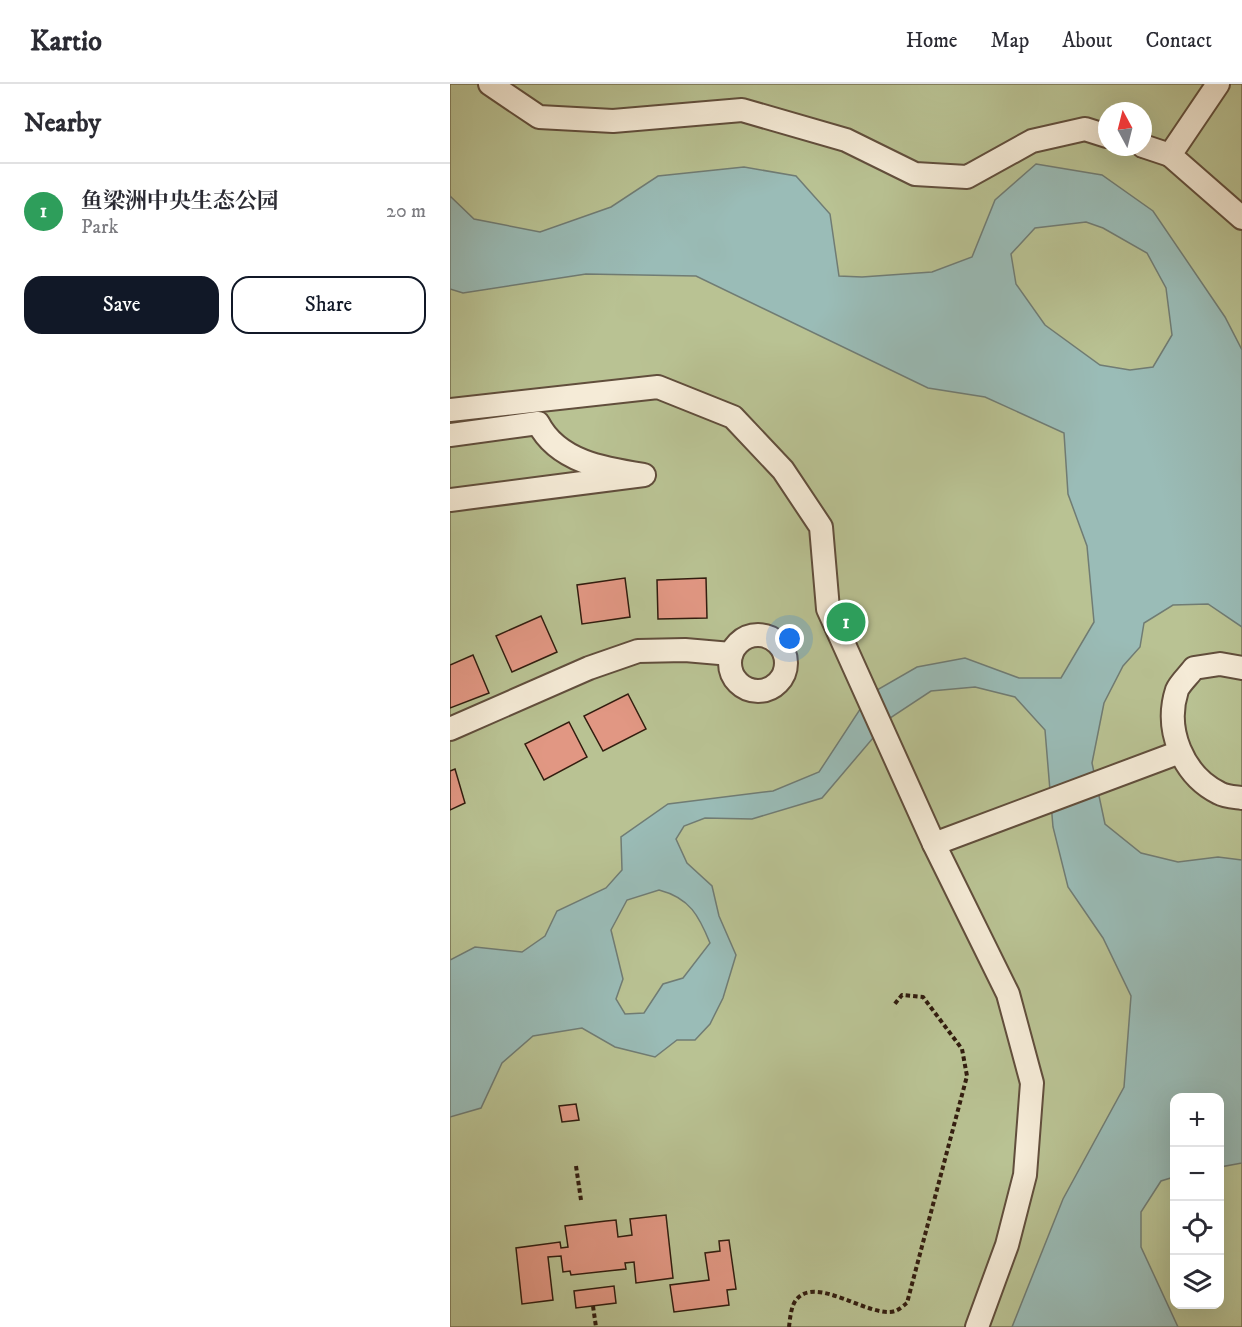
<!DOCTYPE html>
<meta charset="utf-8">
<style>
body{margin:0;font-family:"IM FELL DW Pica","Noto Serif SC",serif;background:#f2f2f3;color:#2b2b33}
.controls{position:absolute;right:18px;bottom:18px;display:grid;overflow:hidden;border-radius:12px;box-shadow:0 6px 24px #0002}
.controls button{width:54px;height:54px;display:grid;place-items:center;padding:0;border:0;border-bottom:2px solid #e1e1e2;background:#fff;color:#2b2b33;font:30px sans-serif}
.compass{position:absolute;left:648px;top:18px;width:54px;height:54px;border-radius:50%;background:#fff;box-shadow:0 6px 24px #0002;rotate:353deg}
.you{position:absolute;left:340px;top:555px;width:21px;height:21px;margin:-15px;border:4px solid #fff;border-radius:50%;background:#1a73e8;box-shadow:0 0 0 9px #1a73e833}
.badge{display:grid;place-items:center;width:39px;height:39px;border-radius:50%;background:#111827;color:#fff;font-size:20px;font-weight:700}
.pin{position:absolute;translate:-50% -50%;border:3px solid #fff;box-shadow:0 2px 6px #0006}
.list{margin:0;padding:0;list-style:none}
h2{display:flex;justify-content:space-between;align-items:center;height:78px;margin:0;padding:0 24px;font-size:26px}
h2 small{font-size:20px;font-weight:400;color:#7c7c81}
.list li{display:grid;grid-template-columns:39px 1fr auto;gap:18px;align-items:center;box-sizing:border-box;height:96px;padding:0 24px;border-top:2px solid #e1e1e2}
.list b{display:block;font-size:22px;white-space:nowrap}
.list p{margin:0;font-size:20px;white-space:nowrap;color:#7c7c81}
.list em{font-size:20px;font-style:normal;color:#7c7c81}
.actions{display:flex;gap:12px;padding:18px 24px}
.actions a{flex:1;padding:14px 0;border:2px solid #111827;border-radius:18px;text-align:center;font-size:21px;color:#111827}
.actions .main{background:#111827;color:#fff}
.icon{flex:none;width:33px;height:33px;fill:none;stroke:currentColor;stroke-width:2;stroke-linecap:round;stroke-linejoin:round}
.map{position:relative;flex:none;width:792px;height:1243px;overflow:hidden}
header{display:flex;align-items:center;gap:36px;box-sizing:border-box;height:84px;padding:0 30px;background:#fff;border-bottom:2px solid #e1e1e2}
header strong{font-size:28px}
nav{display:flex;gap:33px;margin-inline-start:auto;font-size:21px}
main{display:flex}
aside{flex:1;background:#fff}
.map>svg:first-child{display:block}
.green{fill:#b9c293;stroke:#767051;stroke-width:1.5;fill-rule:evenodd}
.water{fill:#9abcb7;stroke:#707c74;stroke-width:1.5;fill-rule:evenodd}
.building{fill:#e19783;stroke:#321d0f;stroke-width:1.5}
.lines{fill:none;stroke-linecap:round;stroke-linejoin:round}
.minor-casing{stroke:#614e3c;stroke-width:26}
.path{stroke:#321d0f;stroke-width:4;stroke-dasharray:4.5 3;stroke-linecap:butt}
.minor{stroke:#f5ebd7;stroke-width:22}
</style>
<header>
<strong>Kartio</strong>
<nav><a>Home</a><a>Map</a><a>About</a><a>Contact</a></nav>
</header>
<main>
<aside>
<h2>Nearby<small></small></h2>
<ul class="list">
<li><span class="badge" style="background:#2e9e5b">1</span><div><b>鱼梁洲中央生态公园</b><p>Park</p></div><em>20 m</em></li>
</ul>
<div class="actions"><a class="main">Save</a><a>Share</a></div>
</aside>
<div class="map">
<svg width="792" height="1243" viewBox="0 0 792 1243">
<rect width="100%" height="100%" fill="#efe0c1"/>
<filter id="stains"><feTurbulence type="fractalNoise" baseFrequency=".00333" numOctaves="4"/><feColorMatrix values="0 0 0 0 .2 0 0 0 0 .09 0 0 0 0 .02 0 0 0 .5 -.17"/></filter>
<radialGradient id="worn" r=".72"><stop offset=".6" stop-color="#630" stop-opacity="0"/><stop offset="1" stop-color="#630" stop-opacity=".3"/></radialGradient>
<path class="green" d="M0,0H792V1243H0ZM657,27H693V63H657ZM724,1014H770V1220H724Z"/>
<path class="water" d="M586,80L652,91L703,127L775,233L792,266V543L758,520L723,521L694,539L690,563L673,582L654,619L642,679L655,740L691,769L728,778L768,773L792,776V1079L770,1083V1014H724V1093L711,1097L691,1128V1163L728,1243H562L613,1115L674,1003L681,912L653,854L618,803L603,743L595,646L565,613L525,603L481,607L440,634L372,714L302,735L255,734L234,742L226,755L237,779L262,802L269,832L286,871L273,914L260,940L245,956H227L205,973L165,963L132,944L83,952L52,979L31,1024L0,1033V876L25,863L72,868L95,852L107,827L156,804L172,786L171,753L218,720L323,707L369,688L420,610L467,583L515,574L569,594H611L644,538L637,462L618,410L614,349L535,313L478,304L246,192L136,190L13,209L0,205V112L24,135L90,148L161,123L208,92L294,83L346,92L380,130L389,192L412,193L482,188L522,173L545,116ZM636,138L653,144L697,169L716,204L722,251L703,283L680,286L650,281L595,241L566,200L561,170L585,144ZM209,806C240,814 249,832 260,859L233,894L213,900L194,929L175,930L166,915L173,895L161,846L177,816Z"/>
<g class="building">
<path d="M175,494L180,533L132,540L127,501Z"/>
<path d="M256,494L257,534L208,535L207,496Z"/>
<path d="M91,532L107,568L62,588L46,552Z"/>
<path d="M23,571L39,609L0,624V581Z"/>
<path d="M178,610L196,645L153,667L134,632Z"/>
<path d="M119,638L137,673L94,696L75,660Z"/>
<path d="M5,685L15,719L0,726V687Z"/>
<path d="M126,1020L129,1036L112,1038L109,1022Z"/>
<path d="M216,1131L223,1194L186,1199L184,1178L175,1179L176,1185L121,1191L120,1187L113,1188L111,1172L98,1173L103,1216L72,1220L66,1164L110,1158L111,1164L118,1163L115,1142L156,1137L166,1136L168,1153L182,1151L180,1135Z"/>
<path d="M279,1156L286,1205L277,1206L279,1221L224,1228L220,1201L259,1196L255,1169L270,1167L269,1157Z"/>
<path d="M164,1202L166,1219L126,1224L124,1207Z"/>
</g>
<g class="lines">
<defs>
<g id="minor">
<path d="M40,0L89,33L163,37L292,26L396,56L465,90L517,93L582,57L635,45L657,52"/>
<path d="M768,0L720,71L792,134"/>
<path d="M693,62L720,71"/>
<path d="M0,326L208,303L283,333L333,386L371,443L378,525L484,760L558,910L582,999L575,1091L557,1161L527,1243"/>
<path d="M0,351L88,339C108,378 155,385 194,391L0,416"/>
<circle cx="308" cy="579" r="28"/>
<path d="M792,584L770,580L744,584C739,591 730,599 727,606C714,646 733,691 769,709C776,713 785,713 792,714"/>
<path d="M0,645L139,584L188,567L235,566L281,570"/>
<path d="M484,760L730,668"/>
</g>
</defs>
<use href="#minor" class="minor-casing"/>
<g class="path">
<path d="M126,1082L131,1116"/>
<path d="M143,1222L146,1243"/>
<path d="M339,1243C340,1235 341,1222 346,1216C366,1190 420,1235 445,1227C449,1226 454,1221 457,1219L517,992L512,965L473,913L452,911L444,921"/>
</g>
<use href="#minor" class="minor"/>
</g>
<rect width="100%" height="100%" filter="url(#stains)"/>
<rect width="100%" height="100%" fill="url(#worn)"/>
</svg>
<div class="controls">
<button>+</button>
<button>−</button>
<button><svg class="icon" aria-label="locate" viewBox="0 0 24 24"><circle cx="12" cy="12" r="6"/><path d="M12 2v4M12 18v4M2 12h4M18 12h4"/></svg></button>
<button><svg class="icon" aria-label="layers" viewBox="0 0 24 24"><path d="M12 4l9 5-9 5-9-5zM3 14l9 5 9-5"/></svg></button>
</div>
<svg class="compass" viewBox="-18 -18 36 36"><path d="M0-13l5 13h-10z" fill="#e53935"/><path d="M0 13l5-13h-10z" fill="#7c7c81"/></svg>
<div class="you"></div>
<div class="pin badge" style="left:396px;top:538px;background:#2e9e5b">1</div>
</div>
</main>
